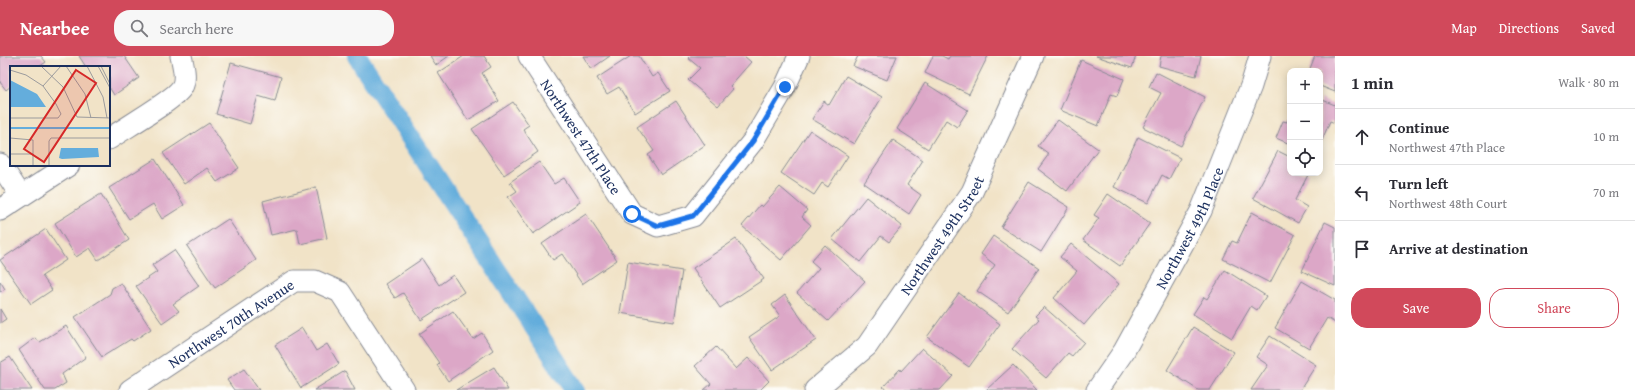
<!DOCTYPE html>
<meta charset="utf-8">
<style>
body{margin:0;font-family:"Gentium Book Plus",serif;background:#f7f7f7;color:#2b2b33}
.controls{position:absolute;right:12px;top:12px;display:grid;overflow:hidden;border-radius:8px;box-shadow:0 2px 10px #0003}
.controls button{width:36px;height:36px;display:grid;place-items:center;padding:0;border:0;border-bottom:1px solid #e1e1e2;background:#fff;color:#2b2b33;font:20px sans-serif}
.stop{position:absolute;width:12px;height:12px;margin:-9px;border:3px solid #1a73e8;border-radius:50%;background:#fff}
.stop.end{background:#1a73e8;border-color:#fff;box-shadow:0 1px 4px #0008}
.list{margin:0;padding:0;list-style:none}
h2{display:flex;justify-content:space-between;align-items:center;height:52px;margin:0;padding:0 16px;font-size:17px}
h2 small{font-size:13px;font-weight:400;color:#7c7c81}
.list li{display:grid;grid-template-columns:26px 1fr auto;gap:12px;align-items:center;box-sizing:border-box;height:56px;padding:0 16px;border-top:1px solid #e1e1e2}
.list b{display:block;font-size:15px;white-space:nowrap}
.list p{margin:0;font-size:13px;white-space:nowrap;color:#7c7c81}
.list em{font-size:13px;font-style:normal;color:#7c7c81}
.actions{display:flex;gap:8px;padding:12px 16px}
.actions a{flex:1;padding:9px 0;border:1px solid #d1495b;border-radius:16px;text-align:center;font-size:14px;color:#d1495b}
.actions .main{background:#d1495b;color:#fff}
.icon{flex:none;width:22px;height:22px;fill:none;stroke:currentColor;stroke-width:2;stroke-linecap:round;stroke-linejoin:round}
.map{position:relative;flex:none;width:1335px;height:334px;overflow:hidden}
header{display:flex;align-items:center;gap:24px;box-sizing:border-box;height:56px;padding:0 20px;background:#d1495b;color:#fff}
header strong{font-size:19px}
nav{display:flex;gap:22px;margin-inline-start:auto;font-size:14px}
.search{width:280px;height:36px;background:#f7f7f7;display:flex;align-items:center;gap:10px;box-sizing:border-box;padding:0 14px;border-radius:16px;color:#7c7c81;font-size:15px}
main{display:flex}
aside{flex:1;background:#fff}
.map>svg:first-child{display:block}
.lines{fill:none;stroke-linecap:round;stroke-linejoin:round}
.canal{stroke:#64addc;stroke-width:20}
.building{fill:#dca7c7}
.minor-casing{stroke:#868992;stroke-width:23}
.minor{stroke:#fff;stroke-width:21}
.route{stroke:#1a73e8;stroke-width:5}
.labels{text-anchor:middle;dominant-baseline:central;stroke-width:3;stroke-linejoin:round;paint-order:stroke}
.street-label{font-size:15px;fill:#1b2f5e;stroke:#fdfcf7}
.inset-river{fill:none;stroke:#64addc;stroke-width:2}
.inset-road{fill:none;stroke:#9b9b9d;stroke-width:1}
.view{fill:#d62828;fill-opacity:0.15;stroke:#d62828;stroke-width:2}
.inset-edge{fill:none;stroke:#1b2f5e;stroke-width:2}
</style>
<header>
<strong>Nearbee</strong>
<div class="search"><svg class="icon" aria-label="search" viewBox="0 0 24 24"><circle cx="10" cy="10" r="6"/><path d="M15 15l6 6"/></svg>Search here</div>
<nav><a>Map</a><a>Directions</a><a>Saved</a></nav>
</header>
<main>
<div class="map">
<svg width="1335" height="334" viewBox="0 0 1335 334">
<rect width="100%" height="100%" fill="#fdfcf7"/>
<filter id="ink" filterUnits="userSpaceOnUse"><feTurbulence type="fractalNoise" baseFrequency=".025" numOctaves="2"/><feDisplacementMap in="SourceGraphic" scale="8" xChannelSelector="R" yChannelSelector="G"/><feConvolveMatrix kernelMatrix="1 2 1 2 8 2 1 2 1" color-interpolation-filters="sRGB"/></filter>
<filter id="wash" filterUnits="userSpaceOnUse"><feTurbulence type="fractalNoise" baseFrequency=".012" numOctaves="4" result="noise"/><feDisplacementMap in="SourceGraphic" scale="16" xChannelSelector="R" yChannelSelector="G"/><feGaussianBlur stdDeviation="0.9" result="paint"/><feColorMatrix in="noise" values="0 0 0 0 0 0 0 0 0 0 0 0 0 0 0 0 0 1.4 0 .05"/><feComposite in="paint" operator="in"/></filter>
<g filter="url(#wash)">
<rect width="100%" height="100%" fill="#f1e3c7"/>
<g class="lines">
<path class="canal" d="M357,0L575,334"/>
</g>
<g id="blocks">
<g class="building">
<path d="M0,0H41L46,6L39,11H11V30L6,34L0,26Z"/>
<path d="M79,0H124L139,22L114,39L109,31V11H86Z"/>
<path d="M430,0H449L436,9Z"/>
<path d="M464,0H484L491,11L482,17L499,45L468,64L438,17Z"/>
<path d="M583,0H610L591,13Z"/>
<path d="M631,0H639L652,21L658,17L670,35L635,57L619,31L607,38L597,22Z"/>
<path d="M690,0H744L751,6L730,30L733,33L718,50L688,24L700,12L688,2Z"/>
<path d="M858,0H897L887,24L853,10Z"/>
<path d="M933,0H942L948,3L950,0H988L969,38L925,17Z"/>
<path d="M1096,0H1136L1132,12Z"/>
<path d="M1161,0H1201L1196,20L1159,10Z"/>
<path d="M1315,0H1335V36L1320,30V15H1309Z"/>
<path d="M1081,4L1124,23L1117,40L1111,38L1098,70L1060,54Z"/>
<path d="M231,7L281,21L275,45L258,40L250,68L216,58Z"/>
<path d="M1156,16L1205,41L1181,90L1143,71L1161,37L1149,31Z"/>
<path d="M846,20L882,41L854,88L812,63L824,45L829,49Z"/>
<path d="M925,27L968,54L957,71L946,64L928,93L897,73Z"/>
<path d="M1320,43L1335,49V67L1330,65L1320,89Z"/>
<path d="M676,45L705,89L661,119L648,99L654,95L637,71Z"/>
<path d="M513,46L529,69L523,73L538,96L504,119L472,73Z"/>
<path d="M1290,59V88L1276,82L1283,65L1287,66Z"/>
<path d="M1058,64L1098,93L1067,135L1038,113L1049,98L1038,90Z"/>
<path d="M209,67L239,112L217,126L207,112L184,128L163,97Z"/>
<path d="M810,74L848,100L828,131L822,127L814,139L781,117Z"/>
<path d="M1138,81L1180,102L1169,123L1162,119L1148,147L1114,131Z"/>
<path d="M893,84L923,104L907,129L921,139L909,158L864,127Z"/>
<path d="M1278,95L1290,101V117H1309L1295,144L1307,151L1298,167L1253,142Z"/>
<path d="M155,103L184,149L162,163L153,148L129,163L109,132Z"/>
<path d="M539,106L554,128L564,122L580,146L533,178L508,141L517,135L510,126Z"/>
<path d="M1029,126L1069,151L1041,196L1001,171Z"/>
<path d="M316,131L327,182L300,188L297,173L271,179L263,145Z"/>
<path d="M780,131L807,154L802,161L811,169L781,204L742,170L760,149L762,151Z"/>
<path d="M101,138L129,184L98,204L90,192L76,201L55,167Z"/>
<path d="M1108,138L1150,167L1120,210L1083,184L1099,162L1094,159Z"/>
<path d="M866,141L902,170L889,186L881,180L860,206L832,183Z"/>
<path d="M1252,156L1295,179L1270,227L1223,203L1232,185L1237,187Z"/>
<path d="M586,158L617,204L582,228L562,198L553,204L542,188Z"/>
<path d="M228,163L256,204L215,232L187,190Z"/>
<path d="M1325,166L1335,171V230L1302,215Z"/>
<path d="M46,173L66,204L42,220L52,234L31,248L0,204Z"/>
<path d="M993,180L1039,212L1008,256L977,235L995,209L981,198Z"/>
<path d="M736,183L764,223L720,252L693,212Z"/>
<path d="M1071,188L1119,228L1084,269L1054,242L1077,215L1060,201Z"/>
<path d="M825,189L865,225L828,265L797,237L819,212L811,205Z"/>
<path d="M174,194L199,230L173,248L179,255L162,267L136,230L157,216L152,209Z"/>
<path d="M422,203L439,229L453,219L464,236L421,264L403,237L395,242L385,228Z"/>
<path d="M628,206L682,215L674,266L620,257Z"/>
<path d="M1225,214L1266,240L1257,254L1251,250L1232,282L1193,258L1204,241L1207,243Z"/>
<path d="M0,225L5,233L0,236Z"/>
<path d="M1302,225L1335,244V267L1327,262L1309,292L1275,272Z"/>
<path d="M121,227L151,273L133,285L131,283L102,301L75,261L110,238L112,232Z"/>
<path d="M959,237L1000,268L969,311L927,281Z"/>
<path d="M785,239L816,284L772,314L749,281L780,260L772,249Z"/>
<path d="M1044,251L1084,286L1072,300L1068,297L1046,322L1012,293L1039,263L1035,260Z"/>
<path d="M0,253L6,263L0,267Z"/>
<path d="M453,255L473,283L482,277L493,294L448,325L437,309L439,307L419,278Z"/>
<path d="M66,270L86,301L62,318L66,327L55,334H45L19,294L35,282L40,286Z"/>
<path d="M1193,271L1234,296L1210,334H1198L1167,314Z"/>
<path d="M302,272L316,295L327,288L339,308L301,332L275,289Z"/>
<path d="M1270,280L1316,309L1300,334H1251L1268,309L1256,301Z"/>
<path d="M716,291L736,313L748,302L769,325L760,334H704L711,328L695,310Z"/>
<path d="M922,292L953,320L940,334H887L883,331L900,313L901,315Z"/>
<path d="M10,301L32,334H0V307Z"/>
<path d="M1013,309L1037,334H986Z"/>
<path d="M494,311L508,334H456Z"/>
<path d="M244,313L259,334H234L227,324Z"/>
<path d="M345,315L355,334H314Z"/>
</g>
</g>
</g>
<g filter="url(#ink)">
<use href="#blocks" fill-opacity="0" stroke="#868992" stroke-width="1"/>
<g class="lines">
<defs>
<g id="minor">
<path id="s1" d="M529,0L632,158L658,170L693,160L753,85L785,31L799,0"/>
<path d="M109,83C123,73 176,43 182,31C187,22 183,9 181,0"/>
<path d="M0,108L21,140"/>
<path d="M0,154L69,109"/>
<path id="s2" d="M130,334L294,225H315L340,236L404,334"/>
<path id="s3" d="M815,334L867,290L972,136L1033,0"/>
<path id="s4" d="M1097,334L1124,295L1201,155L1251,30L1260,0"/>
</g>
</defs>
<use href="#minor" class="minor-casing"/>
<use href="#minor" class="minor"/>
</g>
</g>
<g class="lines" filter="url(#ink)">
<path class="route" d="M632,158L658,170L693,160L753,85L785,31"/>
</g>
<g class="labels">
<g class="street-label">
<text stroke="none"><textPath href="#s1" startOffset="96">Northwest 47th Place</textPath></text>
<text stroke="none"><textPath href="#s4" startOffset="187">Northwest 49th Place</textPath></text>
<text stroke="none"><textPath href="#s3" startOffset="202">Northwest 49th Street</textPath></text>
<text stroke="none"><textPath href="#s2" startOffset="121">Northwest 70th Avenue</textPath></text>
</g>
</g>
<g transform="translate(10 10)">
<rect width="100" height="100" fill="#f1e3c7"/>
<path d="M0,14L27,28L36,41H0ZM51,82H88L89,91L52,93L49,92Z" fill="#64addc"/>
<path class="inset-river" d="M0,62H100"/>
<path class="inset-road" d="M31,0L53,21L67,51L100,52M56,0L75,28L81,52M77,0L93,31L97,52M88,0L100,22M91,0L100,18M0,4L16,9L33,20L46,38L51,48L48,52H0M33,20L51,0M0,72L23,74V100M100,72V100M0,88H23M39,100V75L41,72H100"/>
<path class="view" d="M66,4L86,17L34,96L14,83Z"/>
<rect width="100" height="100" class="inset-edge"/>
</g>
</svg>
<div class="controls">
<button>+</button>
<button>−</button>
<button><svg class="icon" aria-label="locate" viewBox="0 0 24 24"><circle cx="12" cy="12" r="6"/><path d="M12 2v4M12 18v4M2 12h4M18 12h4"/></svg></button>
</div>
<div class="stop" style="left:632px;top:158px"></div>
<div class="stop end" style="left:785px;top:31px"></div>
</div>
<aside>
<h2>1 min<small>Walk · 80 m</small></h2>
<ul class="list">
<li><svg class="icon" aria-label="ahead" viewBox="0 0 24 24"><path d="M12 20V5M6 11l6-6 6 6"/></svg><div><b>Continue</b><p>Northwest 47th Place</p></div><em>10 m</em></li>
<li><svg class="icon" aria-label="left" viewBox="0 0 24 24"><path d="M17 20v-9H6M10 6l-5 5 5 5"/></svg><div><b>Turn left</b><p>Northwest 48th Court</p></div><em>70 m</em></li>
<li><svg class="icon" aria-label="arrive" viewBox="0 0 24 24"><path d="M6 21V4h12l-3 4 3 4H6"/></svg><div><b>Arrive at destination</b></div></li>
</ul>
<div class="actions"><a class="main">Save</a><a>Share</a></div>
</aside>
</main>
